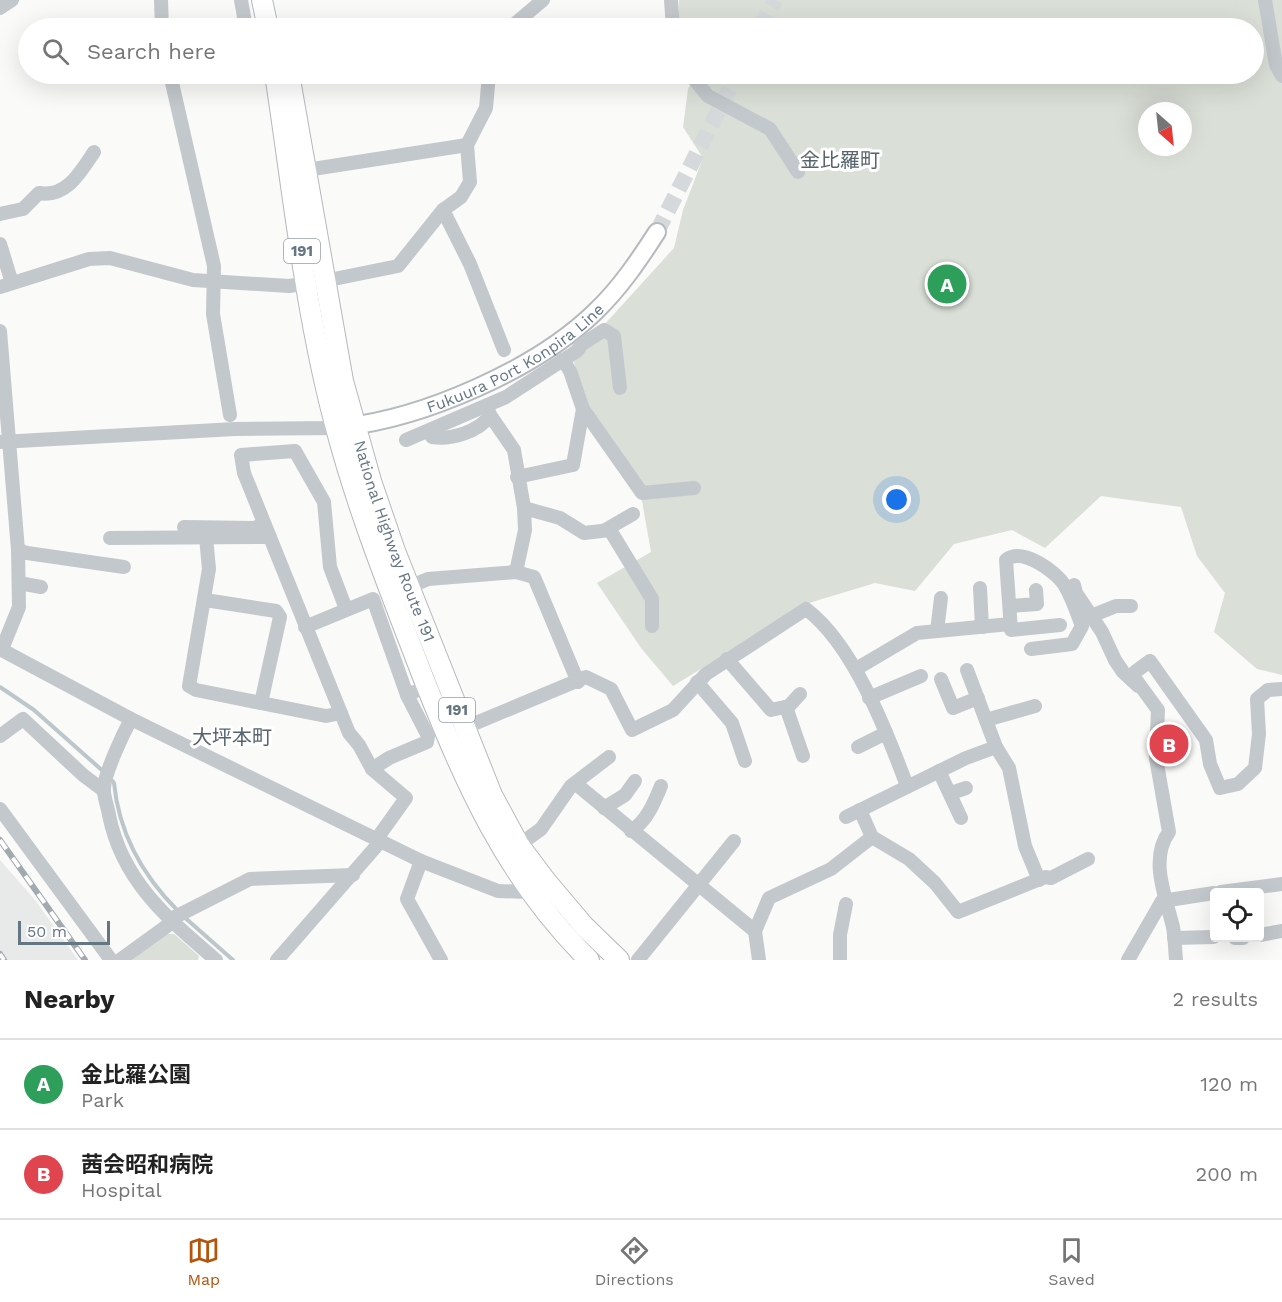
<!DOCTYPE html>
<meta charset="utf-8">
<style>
body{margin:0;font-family:"Work Sans","Noto Sans JP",sans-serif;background:#f2f2f2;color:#222}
.controls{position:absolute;right:18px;bottom:18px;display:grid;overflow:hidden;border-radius:6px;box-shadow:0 6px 24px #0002}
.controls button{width:54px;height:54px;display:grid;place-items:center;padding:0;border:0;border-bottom:2px solid #e0e0e0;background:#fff;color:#222;font:30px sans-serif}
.compass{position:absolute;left:1138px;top:102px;width:54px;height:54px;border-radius:50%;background:#fff;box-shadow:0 6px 24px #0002;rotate:153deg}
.scale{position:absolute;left:18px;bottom:15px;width:92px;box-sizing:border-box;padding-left:6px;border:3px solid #657683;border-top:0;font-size:16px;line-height:21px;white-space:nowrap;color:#657683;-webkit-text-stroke:4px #fff;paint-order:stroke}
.you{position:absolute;left:897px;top:500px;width:21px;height:21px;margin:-15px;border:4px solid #fff;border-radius:50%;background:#1a73e8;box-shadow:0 0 0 9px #1a73e833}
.badge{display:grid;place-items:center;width:39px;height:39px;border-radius:50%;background:#b45309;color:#fff;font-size:20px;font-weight:700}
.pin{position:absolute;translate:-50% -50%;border:3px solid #fff;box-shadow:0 2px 6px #0006}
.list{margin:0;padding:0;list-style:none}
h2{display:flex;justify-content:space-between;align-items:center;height:78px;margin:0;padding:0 24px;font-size:26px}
h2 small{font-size:20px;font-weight:400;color:#767676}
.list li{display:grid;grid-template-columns:39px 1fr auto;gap:18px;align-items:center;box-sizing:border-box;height:90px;padding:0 24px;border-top:2px solid #e0e0e0}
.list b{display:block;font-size:22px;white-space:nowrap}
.list p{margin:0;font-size:20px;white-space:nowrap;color:#767676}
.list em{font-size:20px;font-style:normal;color:#767676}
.icon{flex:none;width:33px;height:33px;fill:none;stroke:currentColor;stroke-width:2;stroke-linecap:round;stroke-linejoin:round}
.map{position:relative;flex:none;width:1282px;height:960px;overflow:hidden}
.search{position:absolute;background:#fff;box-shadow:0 6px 24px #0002;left:18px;right:18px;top:18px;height:66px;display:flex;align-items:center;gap:15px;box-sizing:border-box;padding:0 21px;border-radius:33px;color:#767676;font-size:22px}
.sheet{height:258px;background:#fff}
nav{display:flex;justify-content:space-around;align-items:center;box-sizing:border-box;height:84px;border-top:2px solid #e0e0e0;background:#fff;font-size:16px;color:#767676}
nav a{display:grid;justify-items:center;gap:3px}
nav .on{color:#b45309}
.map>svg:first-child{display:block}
.built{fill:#e8e9e9}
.green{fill:#dadfd7;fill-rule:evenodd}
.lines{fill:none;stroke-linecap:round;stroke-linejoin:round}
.stream{stroke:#bbc7cb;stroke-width:4}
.major-tunnel{stroke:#d5d9db;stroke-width:16;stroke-dasharray:16 8;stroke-linecap:butt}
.major-casing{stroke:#b5babe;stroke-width:20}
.highway-casing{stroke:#b4b9bd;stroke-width:22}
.minor{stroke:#c3c8cc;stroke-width:14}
.major{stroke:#fff;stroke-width:16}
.highway{stroke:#fff;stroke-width:20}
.rail-casing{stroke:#a2aab0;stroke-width:6}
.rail{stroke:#fff;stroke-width:4;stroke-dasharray:11;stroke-linecap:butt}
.labels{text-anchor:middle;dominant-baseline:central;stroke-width:6;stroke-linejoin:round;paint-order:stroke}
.shield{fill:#fff;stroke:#939fa8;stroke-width:1.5}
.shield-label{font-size:15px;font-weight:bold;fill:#657683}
.street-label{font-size:16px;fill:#657683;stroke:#fff}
.quarter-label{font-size:20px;fill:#57646e;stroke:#fff}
</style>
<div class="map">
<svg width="1282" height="960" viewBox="0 0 1282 960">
<rect width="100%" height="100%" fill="#fafaf8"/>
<path class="built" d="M0,860L35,900L78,960H0Z"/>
<g class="green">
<path d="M679,0H1282V675L1257,669L1214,632L1225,593L1197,556L1181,507L1101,496L1045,548L1012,530L954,544L915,591L875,583L809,603L673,686L641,648L597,583L651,552L642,501L587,403L573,359L674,248L683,210L703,158L683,127L688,89L696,74H1254V28H679ZM1147,111H1183V147H1147Z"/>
<path d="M165,934H174L199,956L198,960H132Z"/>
</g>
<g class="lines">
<g class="stream">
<path d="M0,687L34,710L104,772"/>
<path d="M109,777L114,783C119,834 142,875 178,911"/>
<path d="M183,916L233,960"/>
</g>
<g class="major-tunnel">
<path d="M760,28L775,0"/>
<path d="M657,232L737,74"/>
</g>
<defs>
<g id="major">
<path id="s1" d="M343,427C424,418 537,369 596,311C620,288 639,260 657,232"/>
</g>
<g id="highway">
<path d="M262,0L268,28"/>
<path d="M275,74C293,191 305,313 336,428C358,512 392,596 423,677C465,783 506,878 589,960"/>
<path id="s2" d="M289,74L343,381L371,481L395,551L492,795L519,845L546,881L584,926L619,960"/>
</g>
</defs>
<use href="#major" class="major-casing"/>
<use href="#highway" class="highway-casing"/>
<g class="minor">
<path d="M161,0L162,28"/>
<path d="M241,0L246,28"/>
<path d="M671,0L673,28"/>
<path d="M1265,0L1276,65L1282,76"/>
<path d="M0,8L12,0"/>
<path d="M510,28L543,0"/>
<path d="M170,74L214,266L213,314L230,415"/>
<path d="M489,74L486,108L467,145L470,182L461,197L443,210L470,264L504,350"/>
<path d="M690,74L708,96L770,129L798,172"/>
<path d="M300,171L467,145"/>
<path d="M0,214L23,209L39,193C66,198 80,173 94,152"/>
<path d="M0,244L12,283"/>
<path d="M0,287L89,259L110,258L193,280L289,286L324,281L398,266L443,210"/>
<path d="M0,331L18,550L19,607L2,649"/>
<path d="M563,360L570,371L583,409L642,493L694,488"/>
<path d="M490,415L514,450L524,508L525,530L516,572"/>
<path d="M432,437C451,440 478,432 490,416L488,408"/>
<path d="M406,440L506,397L577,351L581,345L604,330L614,336L620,388"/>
<path d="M0,442L235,429L336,428"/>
<path d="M517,477L573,465L583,409"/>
<path d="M524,508L560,518L584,533L610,530L652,599V626"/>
<path d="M184,527L254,528L260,526"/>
<path d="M607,529L633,514"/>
<path d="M206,537L209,569L189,686L196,690L326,716L341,713"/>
<path d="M110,538L270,537"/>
<path d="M18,550L27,553L124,567"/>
<path d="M19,583L41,587"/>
<path d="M1074,585L1076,593L1102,632L1115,660L1123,672L1138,686"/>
<path d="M409,587L428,579L516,572L534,577L578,682"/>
<path d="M980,588L982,627"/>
<path d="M205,600L276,611L280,617L261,703"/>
<path d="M1010,606L1037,604L1036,590"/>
<path d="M346,609L330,567L324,502L295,451L241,455L244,473L349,733L359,745L372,769L406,798L376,840"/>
<path d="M1091,616L1116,606H1131"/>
<path d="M305,627L373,599L407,695"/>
<path d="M937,631L941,598"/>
<path d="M0,649L131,719L421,861L498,891L529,892L535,888"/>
<path d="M1031,649L1072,644L1082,626C1077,613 1072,598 1065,586C1056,571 1022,547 1006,560L1011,630L1060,625"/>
<path d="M727,659L771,710L789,706L800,694"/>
<path d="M856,669L917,633L1010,624"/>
<path d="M967,670L996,747L1009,768L1025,846L1039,880"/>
<path d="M941,679L953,708L978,698"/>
<path d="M697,682L732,723L745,761"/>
<path d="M869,698L921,676"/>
<path d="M786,707L803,756"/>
<path d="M131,719C123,734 105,772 104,788C103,796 108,807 109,815C122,881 168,919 216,960"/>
<path d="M986,720L1035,706"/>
<path d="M464,728L586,677L611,689L632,730L673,710L706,674L806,609C853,644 887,732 907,786"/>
<path d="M0,736L23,719L83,775L103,790"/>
<path d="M858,747L886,733"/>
<path d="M372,769L389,758L427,742L428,736L407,695L414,692"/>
<path d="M939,771L961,818"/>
<path d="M576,784L755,931"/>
<path d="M951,793L966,788"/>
<path d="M604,808L625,795L635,781"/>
<path d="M0,809L111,960"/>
<path d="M860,810L872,837L909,859L935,883L958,912L1045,877L1051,878L1088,859"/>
<path d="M846,817L966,758L996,747"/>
<path d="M631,831C647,821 654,803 661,786"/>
<path d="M519,845L541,829L571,786L609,757"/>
<path d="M421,861L407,899L441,960"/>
<path d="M1221,892L1282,884"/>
<path d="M1260,935L1282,931"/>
<path d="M1174,938L1214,937"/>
<path d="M1235,938H1243"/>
<path d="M120,960L171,923L175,917L250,879L353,875"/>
<path d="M277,960L380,842"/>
<path d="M638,960L734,841"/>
<path d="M759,960L755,931L769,898L831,869L872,837"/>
<path d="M840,960V935L846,904"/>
<path d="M1128,960L1162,901L1214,893"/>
<path d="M1176,960C1175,949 1175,938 1173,927C1166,898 1149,859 1169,832L1156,758L1158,710L1134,677L1135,672L1150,661L1206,740L1210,764L1220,788L1238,784L1255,768L1259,734L1257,699L1268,690L1282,689"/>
</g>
<use href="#major" class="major"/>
<use href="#highway" class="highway"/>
<defs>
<g id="rail">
<path d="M0,840L85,960"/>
<path d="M0,954L4,960"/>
</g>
</defs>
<use href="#rail" class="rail-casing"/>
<use href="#rail" class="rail"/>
</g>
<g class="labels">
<g class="shield">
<rect x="284" y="239" width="36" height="24" rx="4.5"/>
<rect x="439" y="698" width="36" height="24" rx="4.5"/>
</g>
<g class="shield-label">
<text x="302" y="251">191</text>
<text x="457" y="710">191</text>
</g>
<g class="street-label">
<text stroke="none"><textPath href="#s1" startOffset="188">Fukuura Port Konpira Line</textPath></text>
<text stroke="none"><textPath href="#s2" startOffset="480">National Highway Route 191</textPath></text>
</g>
<g class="quarter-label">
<text x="840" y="160">金比羅町</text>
<text x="232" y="737">大坪本町</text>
</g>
</g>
</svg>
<div class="controls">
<button><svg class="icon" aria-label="locate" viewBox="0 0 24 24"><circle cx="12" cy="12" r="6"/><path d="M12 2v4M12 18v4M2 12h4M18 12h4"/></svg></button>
</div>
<svg class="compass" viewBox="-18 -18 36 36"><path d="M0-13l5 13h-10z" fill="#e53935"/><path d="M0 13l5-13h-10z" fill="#767676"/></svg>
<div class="scale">50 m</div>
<div class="you"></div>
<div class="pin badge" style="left:947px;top:284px;background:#2e9e5b">A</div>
<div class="pin badge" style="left:1169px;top:744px;background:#e0444e">B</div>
<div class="search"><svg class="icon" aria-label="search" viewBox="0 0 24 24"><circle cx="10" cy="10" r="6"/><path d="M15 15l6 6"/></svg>Search here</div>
</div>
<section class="sheet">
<h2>Nearby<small>2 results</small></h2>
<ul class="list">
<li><span class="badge" style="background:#2e9e5b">A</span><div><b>金比羅公園</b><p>Park</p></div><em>120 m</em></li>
<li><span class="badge" style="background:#e0444e">B</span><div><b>茜会昭和病院</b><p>Hospital</p></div><em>200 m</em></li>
</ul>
</section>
<nav>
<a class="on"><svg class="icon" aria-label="map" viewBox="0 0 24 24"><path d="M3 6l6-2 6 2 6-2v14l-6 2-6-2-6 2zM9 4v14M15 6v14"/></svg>Map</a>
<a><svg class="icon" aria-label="directions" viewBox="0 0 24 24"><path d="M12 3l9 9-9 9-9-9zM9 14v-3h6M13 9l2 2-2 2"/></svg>Directions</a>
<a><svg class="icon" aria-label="saved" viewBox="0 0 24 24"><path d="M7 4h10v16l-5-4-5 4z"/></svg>Saved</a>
</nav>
